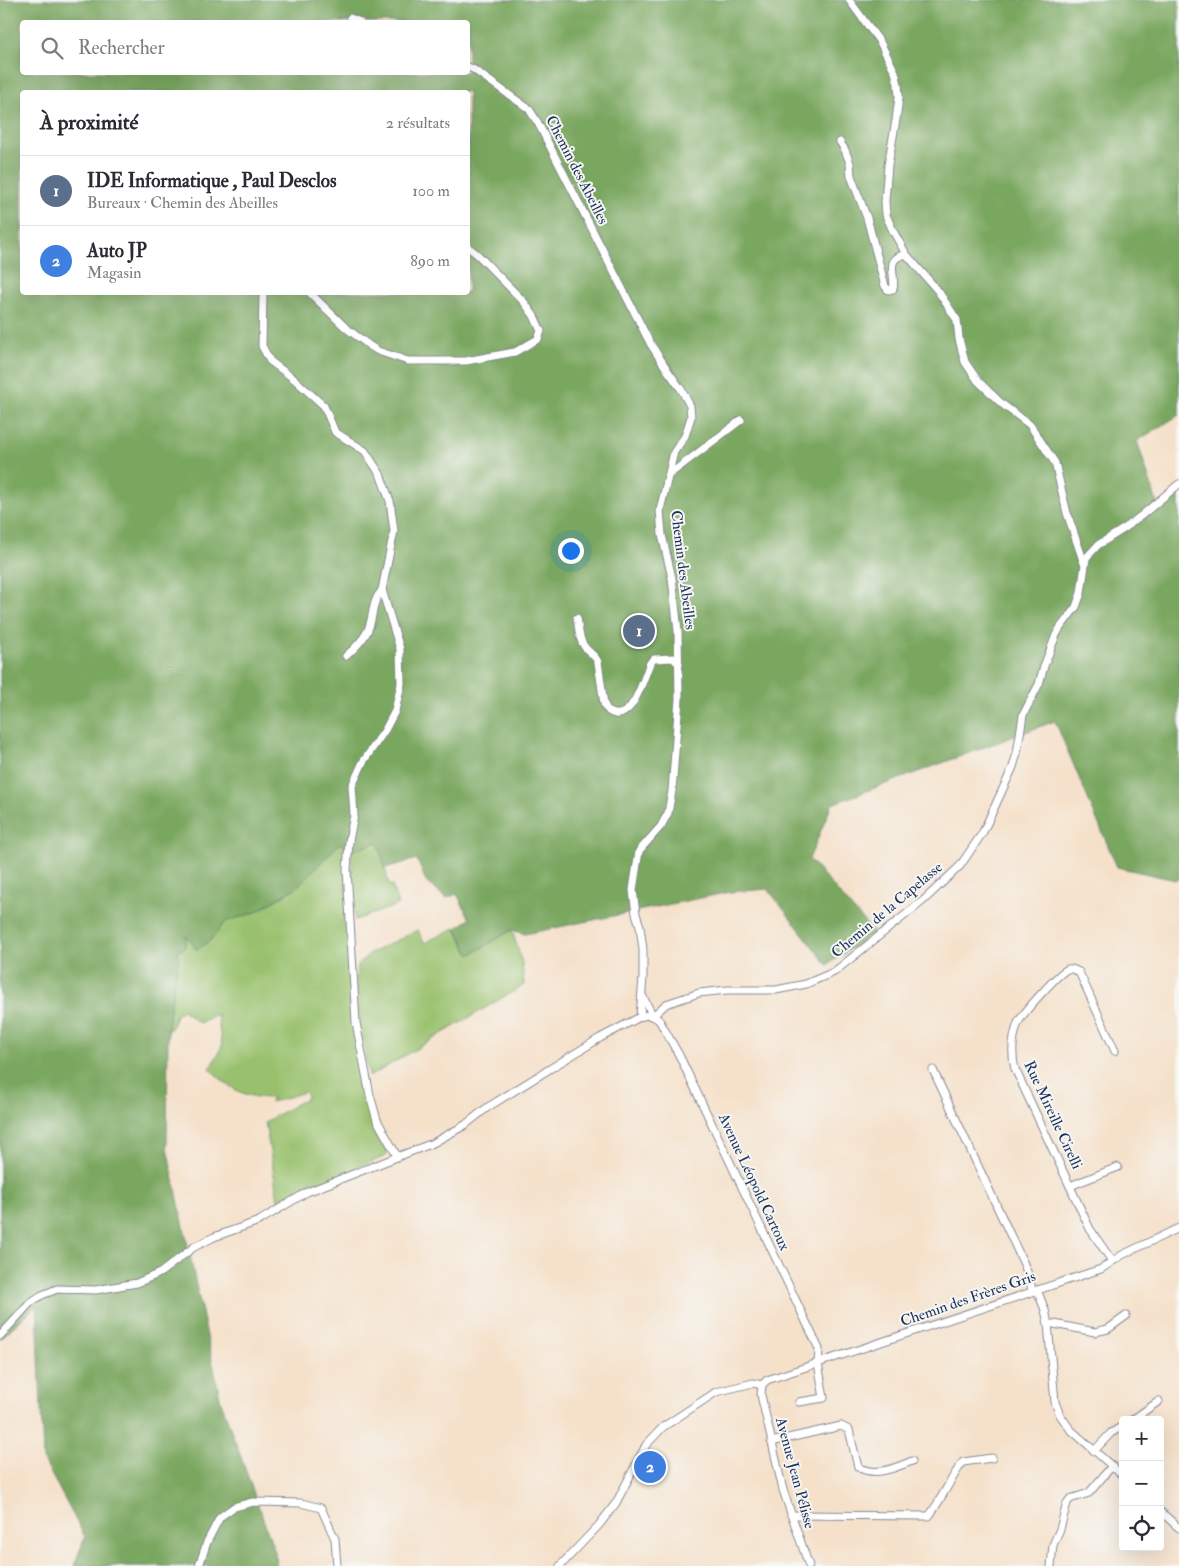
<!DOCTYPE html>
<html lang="fr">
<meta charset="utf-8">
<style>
body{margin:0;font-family:"IM FELL Double Pica",serif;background:#f7f7f7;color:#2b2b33}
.controls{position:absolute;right:15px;bottom:15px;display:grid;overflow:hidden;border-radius:5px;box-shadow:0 5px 20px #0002}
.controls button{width:45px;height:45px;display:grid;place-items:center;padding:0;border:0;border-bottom:1px solid #e1e1e2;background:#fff;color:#2b2b33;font:25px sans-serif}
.you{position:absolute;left:570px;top:550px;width:18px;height:18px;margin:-12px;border:4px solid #fff;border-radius:50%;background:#1a73e8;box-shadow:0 0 0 8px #1a73e833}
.badge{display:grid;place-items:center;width:32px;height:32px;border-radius:50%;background:#d1495b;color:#fff;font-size:16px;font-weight:700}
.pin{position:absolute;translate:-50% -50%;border:2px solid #fff;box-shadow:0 1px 5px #0006}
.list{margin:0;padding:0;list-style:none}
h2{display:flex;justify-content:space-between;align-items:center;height:65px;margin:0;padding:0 20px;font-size:21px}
h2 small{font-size:16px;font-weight:400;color:#7c7c81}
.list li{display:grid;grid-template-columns:32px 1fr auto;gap:15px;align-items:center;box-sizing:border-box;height:70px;padding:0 20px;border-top:1px solid #e1e1e2}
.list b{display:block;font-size:19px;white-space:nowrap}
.list p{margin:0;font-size:16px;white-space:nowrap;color:#7c7c81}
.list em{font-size:16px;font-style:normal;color:#7c7c81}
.icon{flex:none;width:28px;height:28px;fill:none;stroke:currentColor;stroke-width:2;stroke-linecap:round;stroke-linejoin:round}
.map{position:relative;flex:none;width:1179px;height:1566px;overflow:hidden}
.search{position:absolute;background:#fff;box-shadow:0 5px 20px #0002;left:20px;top:20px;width:450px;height:55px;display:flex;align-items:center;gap:12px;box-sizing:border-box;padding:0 18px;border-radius:5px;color:#7c7c81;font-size:19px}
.panel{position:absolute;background:#fff;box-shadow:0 5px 20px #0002;left:20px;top:90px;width:450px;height:205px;border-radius:5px}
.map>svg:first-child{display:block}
.green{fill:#99c16d;stroke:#5a7866}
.forest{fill:#7aa760;stroke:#4a6b5f;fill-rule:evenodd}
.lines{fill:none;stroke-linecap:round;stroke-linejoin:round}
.minor-casing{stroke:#888894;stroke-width:9}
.minor{stroke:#fff;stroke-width:7}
.labels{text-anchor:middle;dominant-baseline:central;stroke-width:4;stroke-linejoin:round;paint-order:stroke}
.street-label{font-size:15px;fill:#1b2f5e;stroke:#f6f6f2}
</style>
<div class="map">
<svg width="1179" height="1566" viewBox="0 0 1179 1566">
<rect width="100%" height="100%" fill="#f6f6f2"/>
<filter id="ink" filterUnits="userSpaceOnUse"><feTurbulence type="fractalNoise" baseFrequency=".02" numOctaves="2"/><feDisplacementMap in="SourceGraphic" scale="10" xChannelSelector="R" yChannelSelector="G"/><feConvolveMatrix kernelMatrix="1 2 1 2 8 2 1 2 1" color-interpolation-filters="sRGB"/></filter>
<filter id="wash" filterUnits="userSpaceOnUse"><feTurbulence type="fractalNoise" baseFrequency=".0096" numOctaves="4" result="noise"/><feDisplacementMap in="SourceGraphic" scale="20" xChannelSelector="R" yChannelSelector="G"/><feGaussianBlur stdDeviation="1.12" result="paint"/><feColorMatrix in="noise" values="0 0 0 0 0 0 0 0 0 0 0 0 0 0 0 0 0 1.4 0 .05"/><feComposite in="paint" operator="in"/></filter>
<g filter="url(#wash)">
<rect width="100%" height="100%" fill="#f5e1ca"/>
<g class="green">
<path d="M379,842L389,885H392L398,905L355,920L353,901L351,851Z"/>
<path d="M339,844H342L344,846L358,1042L363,1077L366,1094L374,1118L389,1149L386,1156L315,1185L279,1205L265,1122L307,1098L306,1093L304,1092L280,1100L269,1102L273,1098C243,1098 231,1089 210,1069L222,1046L217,1014L199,1023L183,1010L176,1015L171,1029H168L170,1008L179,956L178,948H183L186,934L197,949L225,922L256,912L297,887Z"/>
<path d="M455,928L470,955L512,930L522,963L524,985L369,1077L359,1021L360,1020C358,1008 355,977 358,966C360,961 365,958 369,954L418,930L424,943Z"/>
</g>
<path class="forest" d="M0,0H1179V415L1137,441L1159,509L1179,497V879L1175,880L1117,867L1055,721L832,804L809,859L874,933L827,965L768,889L730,892L525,934L512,930L470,955L456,928L470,919L457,894L446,898L426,882L417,859L385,868L378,842L351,851L342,844H339L297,887L256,912L225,922L212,939L197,950L186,935V942L184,949H178L179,956L170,1008L168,1029L167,1147L221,1402L275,1552L276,1566H74L85,1537L43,1459L37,1305L0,1339ZM22,22H468V72H22ZM22,92H468V292H22Z"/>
</g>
<g filter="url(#ink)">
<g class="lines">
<defs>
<g id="minor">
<path d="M849,0L880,42L895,72L898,84L899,97L896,120L888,165L885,201L886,215L893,231L906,254L938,291L957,320L959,339L965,362L978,381L1002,404L1030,425L1055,463L1067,513L1084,563"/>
<path d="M350,18L360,22"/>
<path d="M468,67L473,69L529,109L538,123L650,343L668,371L681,389L690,406L691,417L685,436L674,452L660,510L662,535L672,578L678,631L679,699L672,791L668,813L661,826L639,851L633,890L636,914L640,926L643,950V977L640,1017"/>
<path d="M840,142L845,150L850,163L851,176L867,218L885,286L888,290L893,289C897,275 883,259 906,254"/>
<path d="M263,292L262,346L270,361L294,379L324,406L335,432L365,451L380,474L390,501L394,531L382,590L400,649L401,684L395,711L385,730L363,762L352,786L354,815L349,841L347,870L356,1023L370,1095L377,1120L397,1156"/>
<path d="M309,292L346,328L370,346L378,351L408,361H466L515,352L538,339L541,331L534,316L524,302L478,255L468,247"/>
<path d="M670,474L741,420"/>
<path d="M577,618C579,627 578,638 584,646C588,652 595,655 598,662L604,704C606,709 609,713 615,714C634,717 644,677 650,663L654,659L673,658L679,664"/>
<path d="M346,656C354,649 362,641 367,632C374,618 371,602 382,590"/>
<path d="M642,995L653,1016L659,1020L679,1055L819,1349L818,1363L824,1398L799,1402"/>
<path d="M653,1016L666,1004L699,993L727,990H776L806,984L834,972L924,900L960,866L983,832L1013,767L1017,753L1023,715L1039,684L1044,666L1056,635L1060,628L1076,607L1081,593L1086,558L1098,545L1125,528L1142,515L1179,484"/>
<path d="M933,1070L1023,1262L1030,1279L1032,1292"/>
<path d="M1070,1186L1118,1167"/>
<path d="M1112,1261L1090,1229L1015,1069C1011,1053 1012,1039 1018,1023C1022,1014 1059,972 1068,969C1072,968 1075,970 1079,972L1115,1051"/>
<path d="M1037,1290L1045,1310L1048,1324L1055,1402L1060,1415L1070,1429L1123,1476"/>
<path d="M1048,1324H1054L1095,1332L1108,1329L1126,1316"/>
<path d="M0,1336L31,1302L42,1295L57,1289L96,1290L137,1283L160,1273L194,1247L214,1237L259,1221L307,1192L433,1143L465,1125L488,1107L600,1038L640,1017L647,1015L653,1016"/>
<path d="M762,1385L767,1380L1101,1269L1122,1255L1179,1228"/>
<path d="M762,1385L761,1395L783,1490L809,1566"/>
<path d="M1132,1420L1159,1401"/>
<path d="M771,1442L841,1426L849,1430L858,1467C875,1477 895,1468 912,1461"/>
<path d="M1094,1451L1111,1433L1123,1426"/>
<path d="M1160,1511L1179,1528"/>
<path d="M791,1515L929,1516C942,1499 950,1479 963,1462L992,1458"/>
<path d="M199,1566L207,1542L220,1517L234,1507L253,1502L301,1503L321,1508L335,1539L337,1566"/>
<path d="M560,1566L599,1525L616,1503L646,1445L663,1427L716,1392L753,1383L762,1385"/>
<path d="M1051,1566L1053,1545L1060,1529L1067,1503L1070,1499L1089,1493L1112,1466"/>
</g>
</defs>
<use href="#minor" class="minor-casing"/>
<use href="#minor" class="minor"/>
</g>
</g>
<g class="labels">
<g class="street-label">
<text transform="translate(577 170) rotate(63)">Chemin des Abeilles</text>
<text transform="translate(683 570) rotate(83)">Chemin des Abeilles</text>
<text transform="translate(887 910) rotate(-40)">Chemin de la Capelasse</text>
<text transform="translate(1053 1115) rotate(65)">Rue Mireille Cirelli</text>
<text transform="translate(754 1182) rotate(65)">Avenue Léopold Cartoux</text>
<text transform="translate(968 1299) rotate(-19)">Chemin des Frères Gris</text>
<text transform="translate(795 1473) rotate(75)">Avenue Jean Pélisse</text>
</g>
</g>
</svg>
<div class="controls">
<button>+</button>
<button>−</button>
<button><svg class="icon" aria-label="locate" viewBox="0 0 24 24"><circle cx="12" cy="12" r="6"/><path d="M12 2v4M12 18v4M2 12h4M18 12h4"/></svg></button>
</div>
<div class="you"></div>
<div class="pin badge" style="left:639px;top:631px;background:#5c6f8a">1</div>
<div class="pin badge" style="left:650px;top:1467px;background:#3f7fe0">2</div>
<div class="search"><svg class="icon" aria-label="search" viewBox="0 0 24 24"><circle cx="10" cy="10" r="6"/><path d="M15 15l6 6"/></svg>Rechercher</div>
<section class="panel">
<h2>À proximité<small>2 résultats</small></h2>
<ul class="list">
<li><span class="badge" style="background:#5c6f8a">1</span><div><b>IDE Informatique , Paul Desclos</b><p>Bureaux · Chemin des Abeilles</p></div><em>100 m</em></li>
<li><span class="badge" style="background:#3f7fe0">2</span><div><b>Auto JP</b><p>Magasin</p></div><em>890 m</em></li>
</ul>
</section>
</div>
